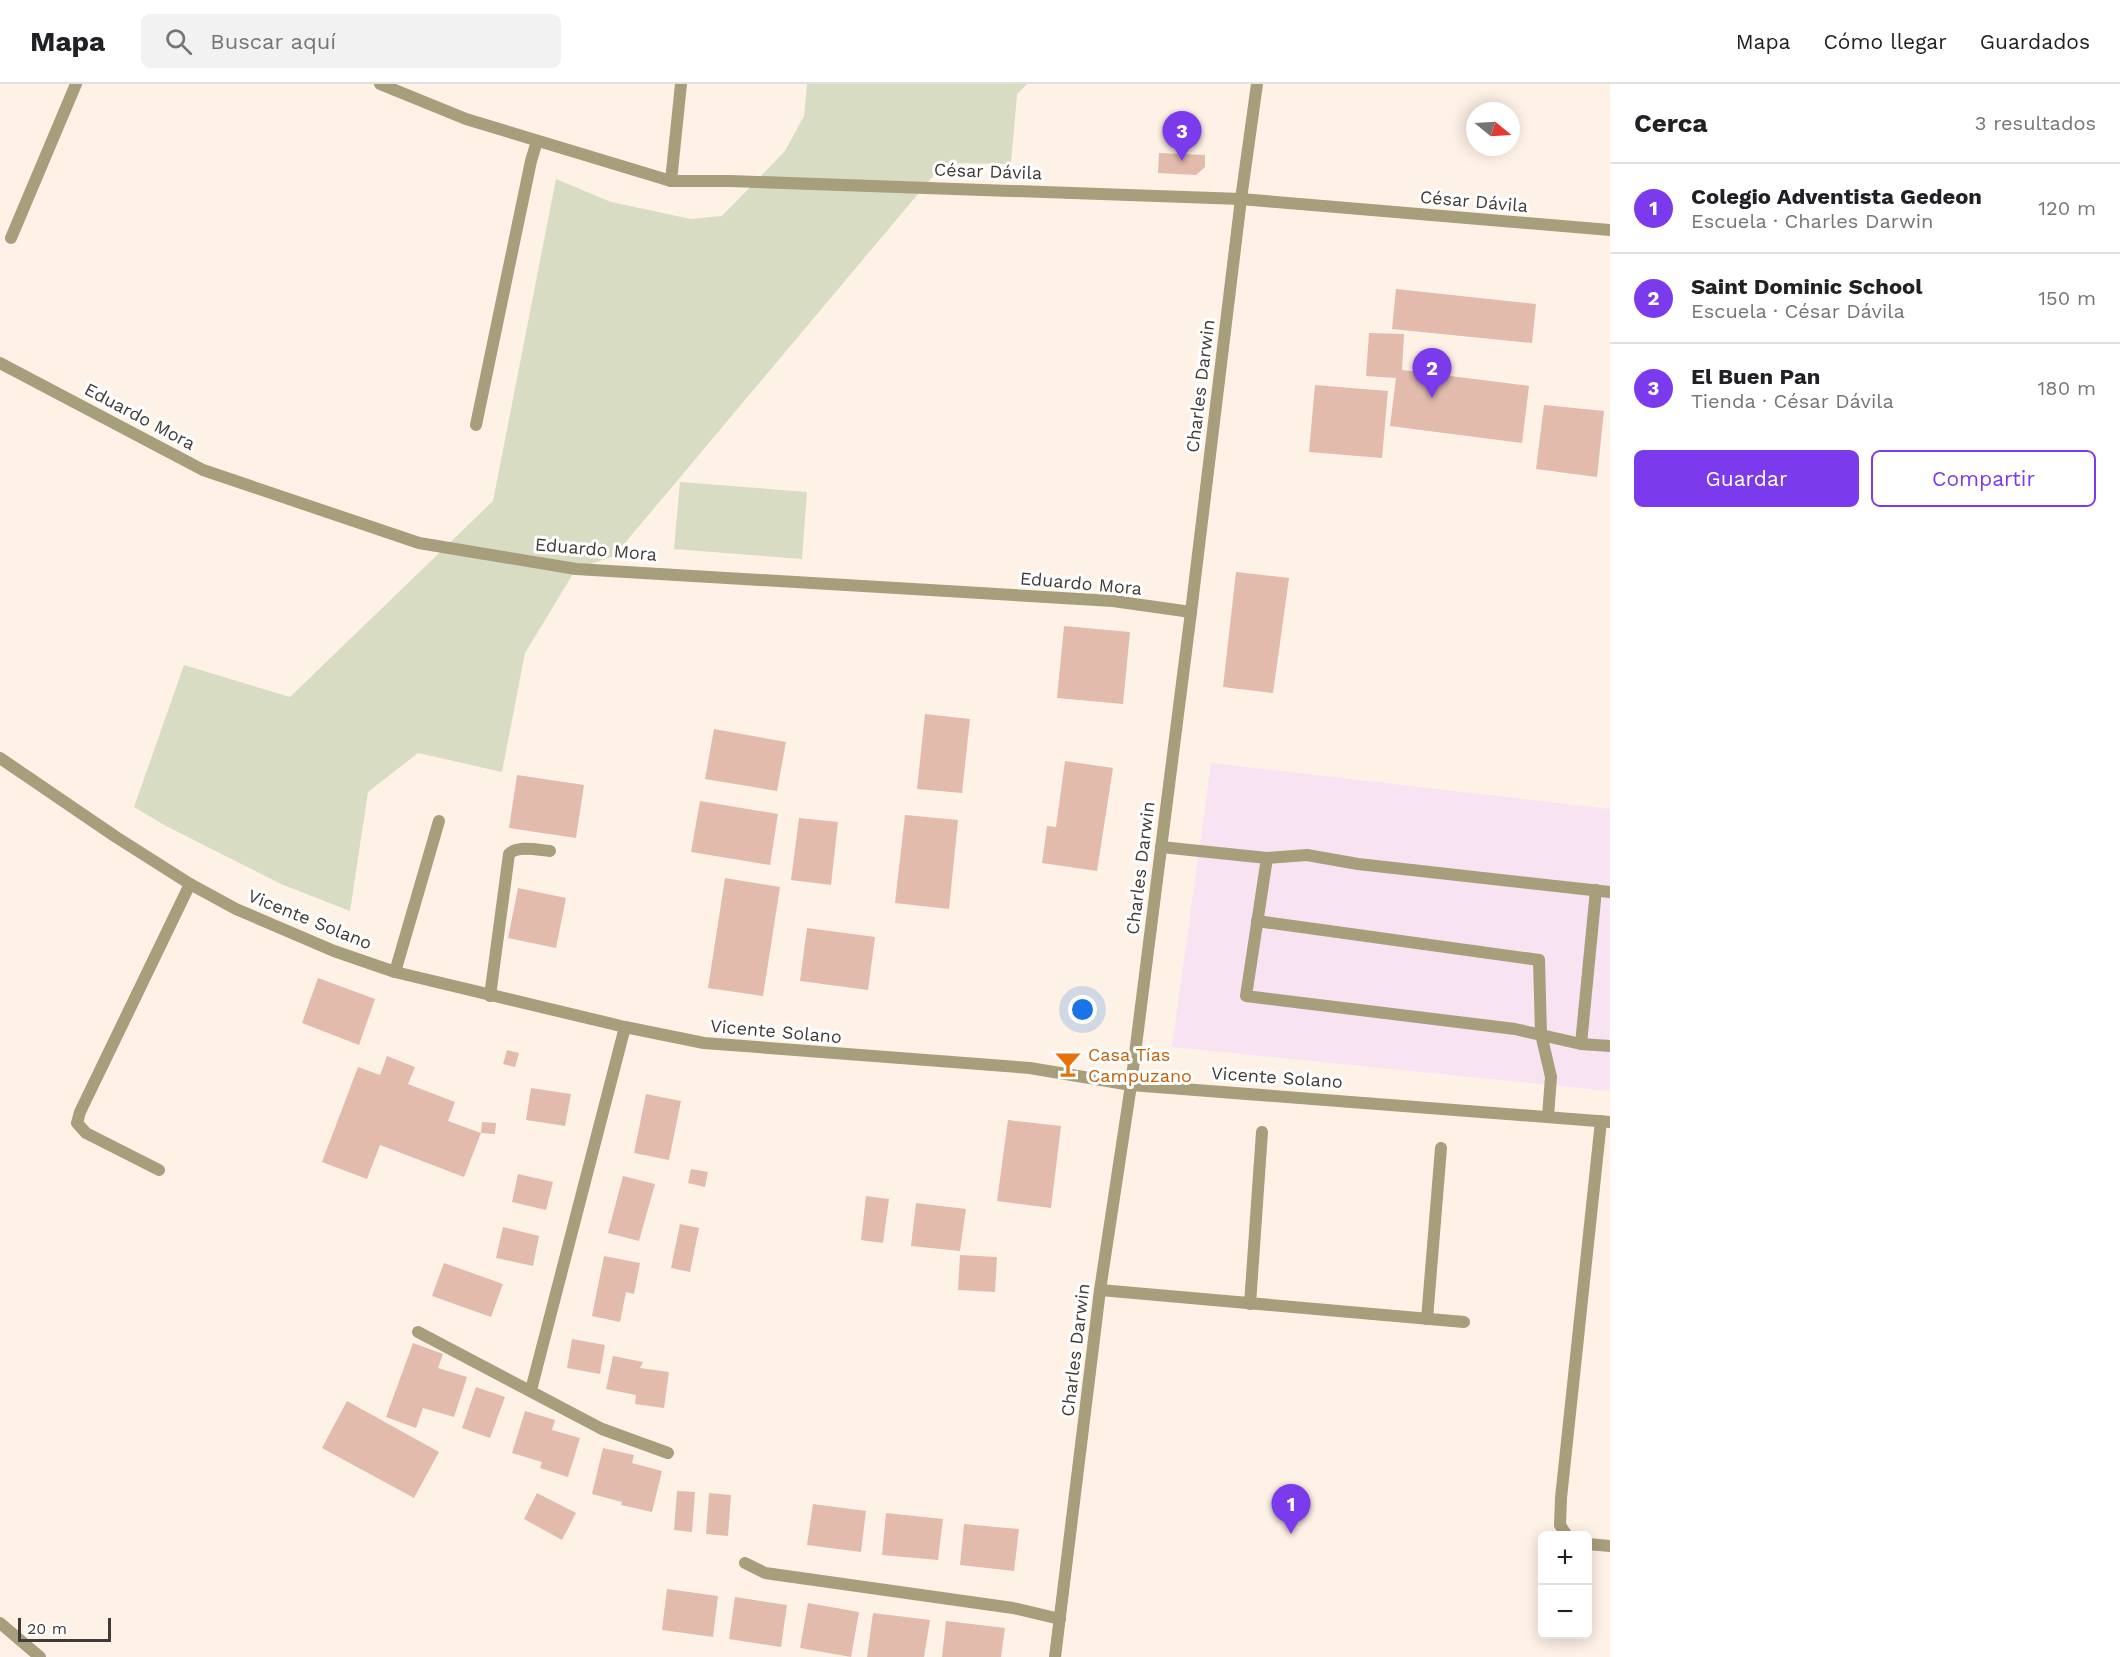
<!DOCTYPE html>
<html lang="es">
<meta charset="utf-8">
<style>
body{margin:0;font-family:"Work Sans",sans-serif;background:#f2f2f2;color:#202124}
.controls{position:absolute;right:18px;bottom:18px;display:grid;overflow:hidden;border-radius:9px;box-shadow:0 3px 15px #0003}
.controls button{width:54px;height:54px;display:grid;place-items:center;padding:0;border:0;border-bottom:2px solid #e0e0e0;background:#fff;color:#202124;font:30px sans-serif}
.compass{position:absolute;left:1466px;top:18px;width:54px;height:54px;border-radius:50%;background:#fff;box-shadow:0 3px 15px #0003;rotate:108deg}
.scale{position:absolute;left:18px;bottom:15px;width:93px;box-sizing:border-box;padding-left:6px;border:3px solid #413a36;border-top:0;font-size:16px;line-height:21px;white-space:nowrap;color:#413a36;-webkit-text-stroke:4px #fff;paint-order:stroke}
.you{position:absolute;left:1083px;top:926px;width:21px;height:21px;margin:-15px;border:4px solid #fff;border-radius:50%;background:#1a73e8;box-shadow:0 0 0 9px #1a73e833}
.badge{display:grid;place-items:center;width:39px;height:39px;border-radius:50%;background:#7c3aed;color:#fff;font-size:20px;font-weight:700}
.pin{position:absolute;translate:-50% -50px;filter:drop-shadow(0 2px 3px #0008)}
.pin::after{content:'';position:absolute;top:32px;width:21px;height:18px;background:inherit;clip-path:polygon(0 0,100% 0,50% 100%)}
.list{margin:0;padding:0;list-style:none}
h2{display:flex;justify-content:space-between;align-items:center;height:78px;margin:0;padding:0 24px;font-size:26px}
h2 small{font-size:20px;font-weight:400;color:#757577}
.list li{display:grid;grid-template-columns:39px 1fr auto;gap:18px;align-items:center;box-sizing:border-box;height:90px;padding:0 24px;border-top:2px solid #e0e0e0}
.list b{display:block;font-size:22px;white-space:nowrap}
.list p{margin:0;font-size:20px;white-space:nowrap;color:#757577}
.list em{font-size:20px;font-style:normal;color:#757577}
.actions{display:flex;gap:12px;padding:18px 24px}
.actions a{flex:1;padding:14px 0;border:2px solid #7c3aed;border-radius:9px;text-align:center;font-size:21px;color:#7c3aed}
.actions .main{background:#7c3aed;color:#fff}
.icon{flex:none;width:33px;height:33px;fill:none;stroke:currentColor;stroke-width:2;stroke-linecap:round;stroke-linejoin:round}
.map{position:relative;flex:none;width:1610px;height:1573px;overflow:hidden}
header{display:flex;align-items:center;gap:36px;box-sizing:border-box;height:84px;padding:0 30px;background:#fff;border-bottom:2px solid #e0e0e0}
header strong{font-size:28px}
nav{display:flex;gap:33px;margin-inline-start:auto;font-size:21px}
.search{width:420px;height:54px;background:#f2f2f2;display:flex;align-items:center;gap:15px;box-sizing:border-box;padding:0 21px;border-radius:9px;color:#757577;font-size:22px}
main{display:flex}
aside{flex:1;background:#fff}
.map>svg:first-child{display:block}
.commercial{fill:#f8e3f2}
.green{fill:#d7dcc2}
.building{fill:#e2bbad}
.lines{fill:none;stroke-linecap:round;stroke-linejoin:round}
.service{stroke:#a79e7b;stroke-width:12}
.minor{stroke:#a79e7b;stroke-width:12}
.labels{text-anchor:middle;dominant-baseline:central;stroke-width:6;stroke-linejoin:round;paint-order:stroke}
.street-label{font-size:18px;fill:#413a36;stroke:#fff}
.food-label{font-size:18px;fill:#c56008;stroke:#fff;text-anchor:start}
</style>
<header>
<strong>Mapa</strong>
<div class="search"><svg class="icon" aria-label="search" viewBox="0 0 24 24"><circle cx="10" cy="10" r="6"/><path d="M15 15l6 6"/></svg>Buscar aquí</div>
<nav><a>Mapa</a><a>Cómo llegar</a><a>Guardados</a></nav>
</header>
<main>
<div class="map">
<svg width="1610" height="1573" viewBox="0 0 1610 1573">
<rect width="100%" height="100%" fill="#fef2e7"/>
<path class="commercial" d="M1211,679L1610,725V1007L1172,963Z"/>
<g class="green">
<path d="M807,0H1027L1017,10L1011,80L944,79L614,472L576,485L525,569L502,688L418,669L368,708L350,827L281,800L166,742L134,723L184,581L290,613L493,417L556,95L611,118L691,135L722,132L785,67L804,32Z"/>
<path d="M680,398L807,408L802,475L674,465Z"/>
</g>
<g class="building">
<path d="M1159,69L1205,71V83L1196,91L1158,89Z"/>
<path d="M1396,205L1536,220L1532,259L1392,245Z"/>
<path d="M1369,249L1404,250L1402,286L1529,302L1522,359L1390,342L1396,294L1366,292Z"/>
<path d="M1315,301L1388,307L1382,374L1309,368Z"/>
<path d="M1544,321L1604,327L1597,393L1536,385Z"/>
<path d="M1236,488L1289,494L1273,609L1223,603Z"/>
<path d="M1064,542L1130,548L1123,620L1057,614Z"/>
<path d="M925,630L970,635L962,709L917,705Z"/>
<path d="M714,645L786,658L777,707L705,695Z"/>
<path d="M1065,677L1113,684L1097,787L1042,779L1047,742L1056,743Z"/>
<path d="M517,691L584,701L576,754L509,744Z"/>
<path d="M700,717L778,730L770,781L691,768Z"/>
<path d="M905,731L958,736L949,825L895,819Z"/>
<path d="M799,734L838,738L831,801L791,796Z"/>
<path d="M725,794L780,803L763,912L708,904Z"/>
<path d="M518,804L566,814L556,864L508,854Z"/>
<path d="M807,844L875,853L868,906L800,897Z"/>
<path d="M318,894L375,915L359,961L302,939Z"/>
<path d="M507,966L519,969L515,983L503,980Z"/>
<path d="M387,972L415,983L408,1000L455,1018L448,1037L481,1049L464,1093L380,1061L367,1095L322,1078L358,983L380,991Z"/>
<path d="M531,1004L571,1010L565,1042L526,1036Z"/>
<path d="M646,1010L681,1017L669,1076L634,1069Z"/>
<path d="M1008,1036L1061,1042L1051,1124L997,1117Z"/>
<path d="M482,1038L496,1039L495,1050L481,1049Z"/>
<path d="M691,1085L708,1088L705,1103L688,1099Z"/>
<path d="M518,1090L553,1098L546,1126L512,1118Z"/>
<path d="M623,1092L655,1100L639,1157L608,1149Z"/>
<path d="M866,1112L889,1115L883,1159L861,1156Z"/>
<path d="M916,1119L966,1125L960,1167L911,1162Z"/>
<path d="M680,1140L699,1144L690,1188L671,1184Z"/>
<path d="M503,1143L539,1152L533,1182L496,1174Z"/>
<path d="M960,1171L997,1173L995,1208L958,1206Z"/>
<path d="M604,1172L640,1179L634,1210L626,1208L620,1238L592,1232Z"/>
<path d="M444,1179L503,1200L491,1233L432,1212Z"/>
<path d="M572,1255L605,1261L600,1290L567,1284Z"/>
<path d="M413,1259L443,1270L438,1284L467,1293L454,1333L423,1324L416,1344L386,1333Z"/>
<path d="M613,1272L643,1278L640,1284L669,1288L664,1324L635,1320L636,1311L606,1305Z"/>
<path d="M476,1303L505,1313L490,1354L462,1344Z"/>
<path d="M347,1317L439,1368L414,1414L322,1364Z"/>
<path d="M525,1327L555,1336L552,1346L580,1354L568,1393L540,1384L542,1378L512,1369Z"/>
<path d="M603,1364L634,1371L632,1379L662,1387L652,1428L621,1421L622,1418L592,1410Z"/>
<path d="M677,1407L695,1408L692,1448L674,1446Z"/>
<path d="M537,1409L576,1429L562,1456L524,1435Z"/>
<path d="M709,1409L731,1411L728,1452L706,1450Z"/>
<path d="M813,1420L866,1427L861,1468L807,1461Z"/>
<path d="M886,1429L943,1435L938,1476L882,1471Z"/>
<path d="M964,1440L1019,1445L1014,1487L960,1481Z"/>
<path d="M667,1505L718,1512L713,1553L662,1546Z"/>
<path d="M735,1513L787,1521L781,1563L729,1555Z"/>
<path d="M808,1519L859,1528L851,1573L800,1564Z"/>
<path d="M873,1529L930,1536L924,1573H867Z"/>
<path d="M946,1537L1005,1544L1001,1573H942Z"/>
</g>
<g class="lines">
<g class="service">
<path d="M671,97L681,0"/>
<path d="M1161,763L1267,774L1307,771L1358,780L1610,808"/>
<path d="M1267,774L1246,912L1515,945L1581,960L1610,962"/>
<path d="M1257,837L1539,876L1541,950L1551,993L1548,1032"/>
<path d="M395,888L439,737"/>
<path d="M490,912L509,770C518,761 538,766 550,767"/>
<path d="M1581,960L1596,806"/>
</g>
<g class="minor">
<path d="M380,0L466,35L671,97H730L1241,115L1610,146"/>
<path d="M11,154L76,0"/>
<path d="M0,279L203,386L419,459L576,485L1113,517L1191,528"/>
<path d="M476,341L531,77L537,57"/>
<path d="M0,674L116,753L190,800L236,825L334,867L395,888L625,943L704,959L1030,984L1131,1001L1610,1038"/>
<path d="M159,1086L86,1049L77,1039L80,1028L190,800"/>
<path d="M1100,1206L1464,1238"/>
<path d="M1250,1220L1262,1048"/>
<path d="M1427,1235L1441,1064"/>
<path d="M418,1248L602,1345L668,1369"/>
<path d="M531,1306L625,943"/>
<path d="M1567,1452L1560,1441L1561,1414L1601,1037"/>
<path d="M1588,1460L1610,1462"/>
<path d="M745,1479L765,1489L1013,1524L1060,1535"/>
<path d="M0,1539L40,1573"/>
<path d="M1055,1573L1100,1206L1131,1001L1191,528L1241,115L1257,0"/>
</g>
</g>
<defs>
<symbol id="bar-bare" viewBox="-9 -9 18 18"><path d="M-6-5H6L.8 .8V4.5H3.5V6h-7V4.5H-.8V.8Z" fill="#e8710a" stroke="#fff" stroke-width="2.5" paint-order="stroke"/></symbol>
</defs>
<g fill-rule="evenodd">
<use href="#bar-bare" x="1049" y="961" width="38" height="38"/>
</g>
<g class="labels">
<g class="street-label">
<text transform="translate(988 87) rotate(2)">César Dávila</text>
<text transform="translate(1474 117) rotate(5)">César Dávila</text>
<text transform="translate(1200 302) rotate(-83)">Charles Darwin</text>
<text transform="translate(140 332) rotate(28)">Eduardo Mora</text>
<text transform="translate(596 465) rotate(5)">Eduardo Mora</text>
<text transform="translate(1081 499) rotate(5)">Eduardo Mora</text>
<text transform="translate(1140 784) rotate(-83)">Charles Darwin</text>
<text transform="translate(310 835) rotate(22)">Vicente Solano</text>
<text transform="translate(776 947) rotate(5)">Vicente Solano</text>
<text transform="translate(1277 993) rotate(4)">Vicente Solano</text>
<text transform="translate(1075 1266) rotate(-83)">Charles Darwin</text>
</g>
<g class="food-label">
<text x="1088" y="970">Casa Tías<tspan x="1088" dy="21">Campuzano</tspan></text>
</g>
</g>
</svg>
<div class="controls">
<button>+</button>
<button>−</button>
</div>
<svg class="compass" viewBox="-18 -18 36 36"><path d="M0-13l5 13h-10z" fill="#e53935"/><path d="M0 13l5-13h-10z" fill="#757577"/></svg>
<div class="scale">20 m</div>
<div class="you"></div>
<div class="pin badge" style="left:1291px;top:1450px">1</div>
<div class="pin badge" style="left:1432px;top:314px">2</div>
<div class="pin badge" style="left:1182px;top:77px">3</div>
</div>
<aside>
<h2>Cerca<small>3 resultados</small></h2>
<ul class="list">
<li><span class="badge">1</span><div><b>Colegio Adventista Gedeon</b><p>Escuela · Charles Darwin</p></div><em>120 m</em></li>
<li><span class="badge">2</span><div><b>Saint Dominic School</b><p>Escuela · César Dávila</p></div><em>150 m</em></li>
<li><span class="badge">3</span><div><b>El Buen Pan</b><p>Tienda · César Dávila</p></div><em>180 m</em></li>
</ul>
<div class="actions"><a class="main">Guardar</a><a>Compartir</a></div>
</aside>
</main>
